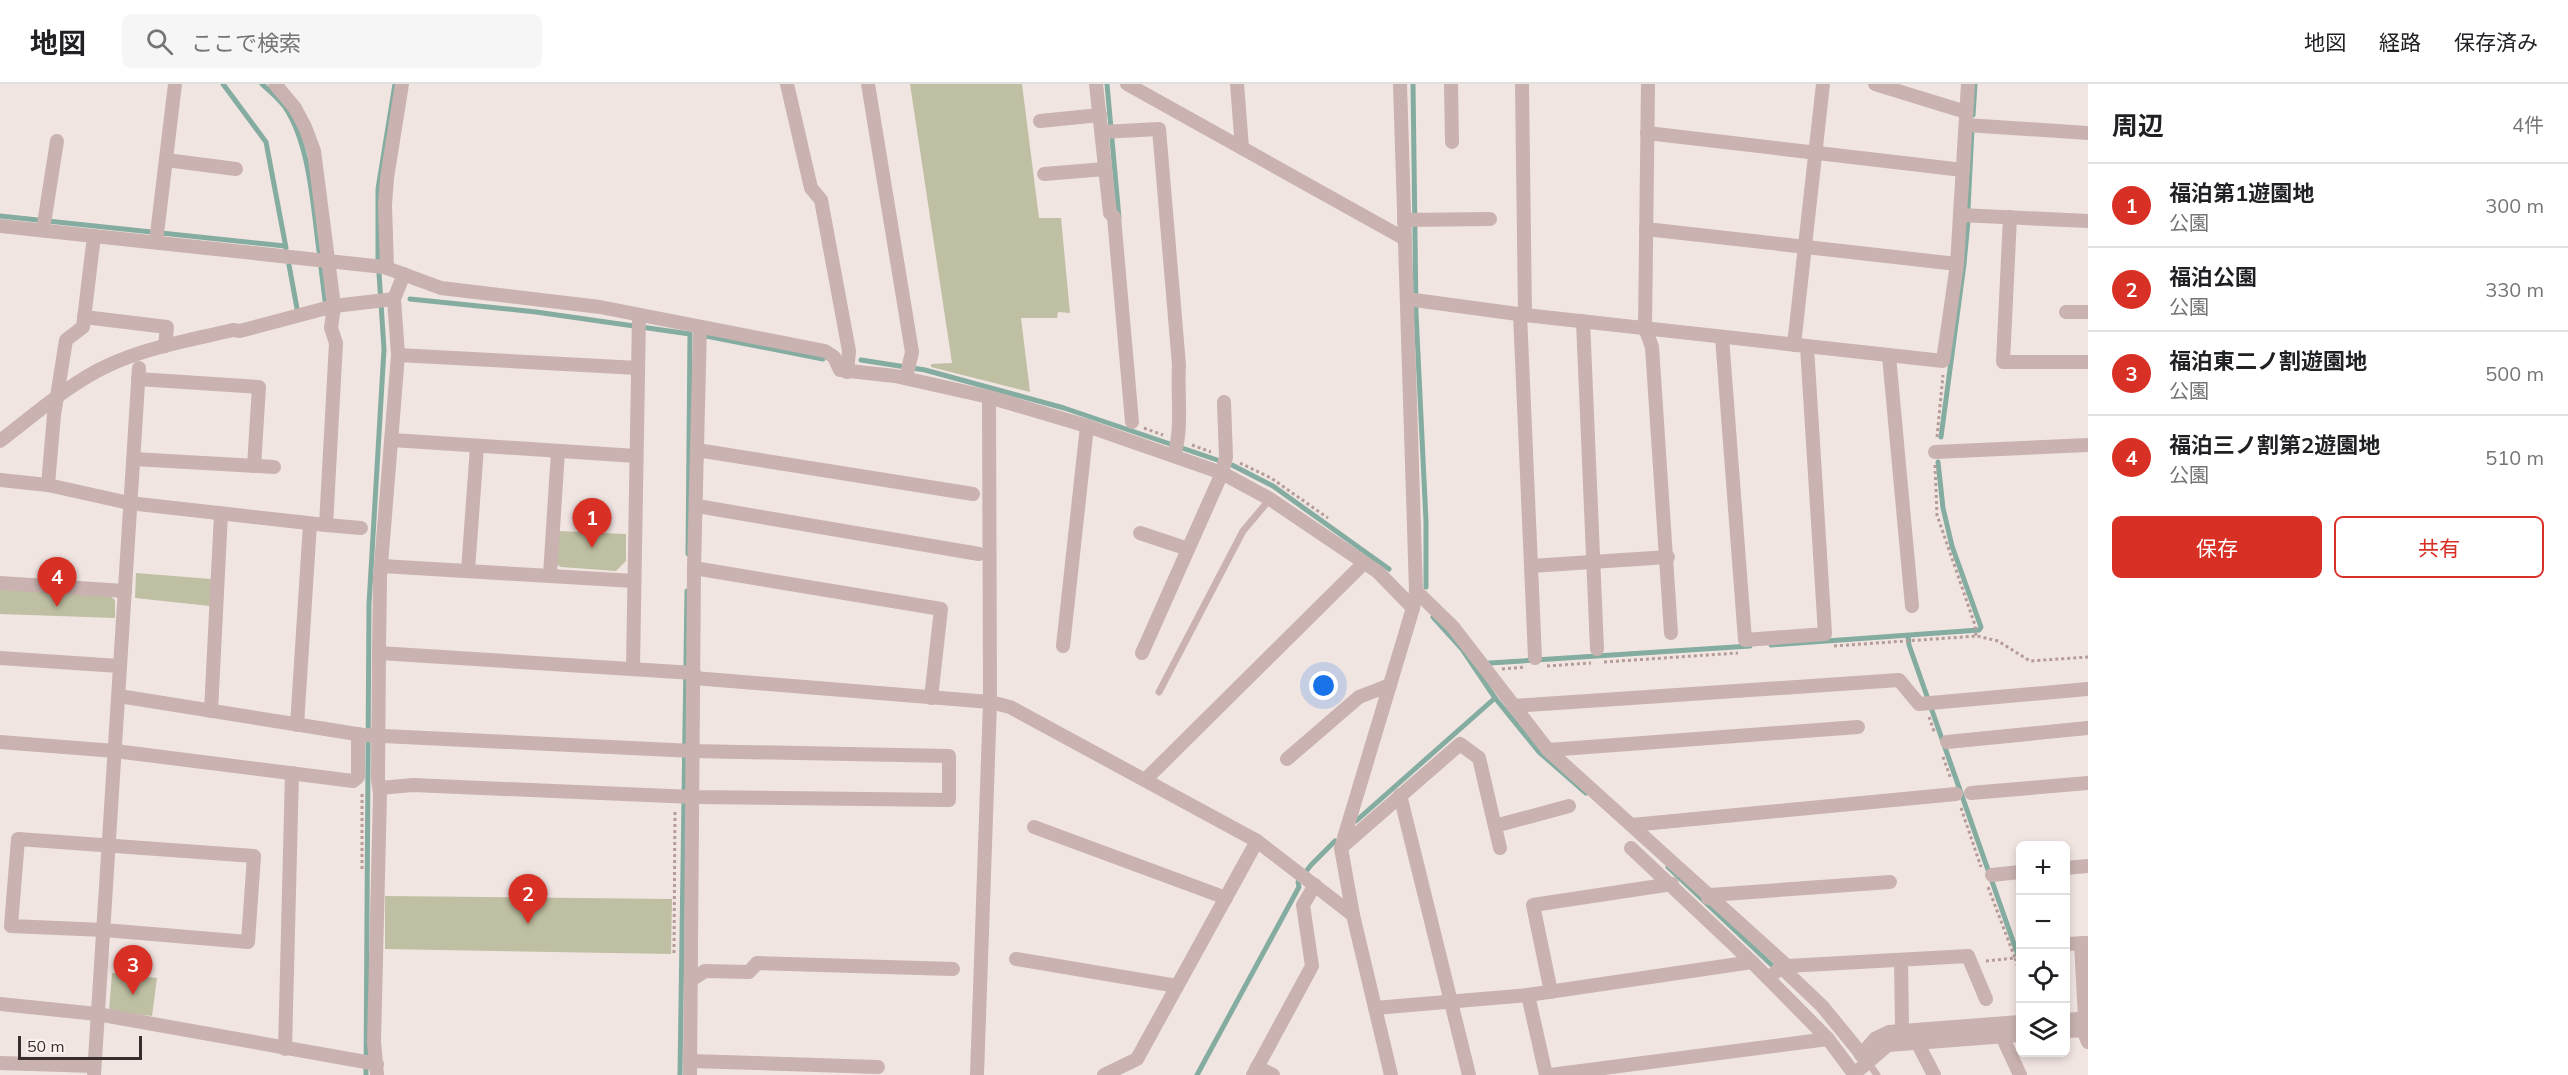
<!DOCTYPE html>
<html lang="ja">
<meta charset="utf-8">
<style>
body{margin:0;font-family:Mulish,"Noto Sans JP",sans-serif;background:#f6f6f6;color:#202124}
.controls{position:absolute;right:18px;bottom:18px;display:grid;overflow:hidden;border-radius:9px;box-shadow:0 3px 9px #0003}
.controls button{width:54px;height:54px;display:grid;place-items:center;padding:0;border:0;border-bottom:2px solid #e0e0e0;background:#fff;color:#202124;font:30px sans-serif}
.scale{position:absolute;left:18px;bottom:15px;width:124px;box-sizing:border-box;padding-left:6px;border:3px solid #392c2c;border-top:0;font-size:16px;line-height:21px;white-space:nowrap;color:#392c2c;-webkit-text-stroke:4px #f9f1ef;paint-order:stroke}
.you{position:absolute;left:1324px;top:602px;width:21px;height:21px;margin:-15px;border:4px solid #fff;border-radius:50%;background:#1a73e8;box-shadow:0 0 0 9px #1a73e833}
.badge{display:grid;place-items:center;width:39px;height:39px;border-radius:50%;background:#d93025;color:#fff;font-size:20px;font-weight:700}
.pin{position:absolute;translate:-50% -50px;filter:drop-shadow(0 2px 3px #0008)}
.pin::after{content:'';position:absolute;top:32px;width:21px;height:18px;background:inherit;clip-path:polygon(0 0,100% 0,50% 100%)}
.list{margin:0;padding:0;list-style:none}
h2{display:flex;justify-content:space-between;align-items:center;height:78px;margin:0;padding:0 24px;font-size:26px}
h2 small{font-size:20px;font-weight:400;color:#757577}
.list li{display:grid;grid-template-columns:39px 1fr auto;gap:18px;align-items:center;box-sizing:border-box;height:84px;padding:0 24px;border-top:2px solid #e0e0e0}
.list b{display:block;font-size:22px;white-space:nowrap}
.list p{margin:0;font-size:20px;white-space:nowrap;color:#757577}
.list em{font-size:20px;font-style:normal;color:#757577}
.actions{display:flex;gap:12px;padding:18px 24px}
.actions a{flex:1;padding:14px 0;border:2px solid #d93025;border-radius:9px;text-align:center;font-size:21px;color:#d93025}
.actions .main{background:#d93025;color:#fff}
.icon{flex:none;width:33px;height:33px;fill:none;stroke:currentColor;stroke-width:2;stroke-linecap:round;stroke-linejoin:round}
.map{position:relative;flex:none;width:2088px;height:991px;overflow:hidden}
header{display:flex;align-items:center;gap:36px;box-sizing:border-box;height:84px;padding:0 30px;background:#fff;border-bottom:2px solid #e0e0e0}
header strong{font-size:28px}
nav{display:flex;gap:33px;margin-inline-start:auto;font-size:21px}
.search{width:420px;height:54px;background:#f6f6f6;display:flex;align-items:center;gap:15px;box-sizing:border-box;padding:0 21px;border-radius:9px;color:#757577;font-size:22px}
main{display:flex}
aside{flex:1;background:#fff}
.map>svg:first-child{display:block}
.green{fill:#bfbfa3}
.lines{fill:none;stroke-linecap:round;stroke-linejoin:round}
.stream{stroke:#84aca1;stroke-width:5}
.path{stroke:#b59c99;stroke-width:3;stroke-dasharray:3 3;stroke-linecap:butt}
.lane{stroke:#c9b2af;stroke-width:7}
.street{stroke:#c9b2af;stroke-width:14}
</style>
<header>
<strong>地図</strong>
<div class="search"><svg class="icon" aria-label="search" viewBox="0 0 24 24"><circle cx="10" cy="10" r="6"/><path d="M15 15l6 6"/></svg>ここで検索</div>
<nav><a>地図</a><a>経路</a><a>保存済み</a></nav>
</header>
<main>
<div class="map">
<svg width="2088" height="991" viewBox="0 0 2088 991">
<rect width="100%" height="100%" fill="#f1e5e2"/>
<g class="green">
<path d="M910,0H1022L1039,134H1061L1070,229L1058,228L1057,234H1021L1030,308L931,283V280L952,279Z"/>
<path d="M558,447L626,450V477L616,487L561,483L556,480Z"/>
<path d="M136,489L211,495L210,522L135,514Z"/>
<path d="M0,505L110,512L115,516V534L0,530Z"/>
<path d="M385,812L672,815L671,870L385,865Z"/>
<path d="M112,889L157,894L152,932L109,927Z"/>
</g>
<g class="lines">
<g class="stream">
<path d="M223,0L266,58L286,164"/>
<path d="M262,0C270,7 279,15 285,23C310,60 313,123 319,167"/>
<path d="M1107,0L1119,134"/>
<path d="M1413,0L1416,229L1426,437V503"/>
<path d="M1973,31L1975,0"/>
<path d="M1968,125L1972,45"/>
<path d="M0,132L285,162"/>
<path d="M289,181L298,230"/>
<path d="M321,184L326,224"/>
<path d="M410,215L536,228L690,250L688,470"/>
<path d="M701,251L823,275"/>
<path d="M861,276L925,286L1064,324L1232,381L1273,402L1389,485"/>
<path d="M1941,353L1964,180L1968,137"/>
<path d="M1433,533L1462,565L1495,614L1539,668L1586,709"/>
<path d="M1908,552L1909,561L2020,877"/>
<path d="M1771,561L1979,546L1981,543L1952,462L1943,424L1938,378"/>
<path d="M1474,583L1490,579L1750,562"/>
<path d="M1356,737L1495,614"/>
<path d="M1668,783L1777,886"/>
<path d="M366,991L369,520L384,265L378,174V105L395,0"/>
<path d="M680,991L687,507"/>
<path d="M1197,991L1299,803L1298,798L1311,781L1335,757"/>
</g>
<g class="path">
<path d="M1144,344L1163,351"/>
<path d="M1937,353L1943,291"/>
<path d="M1192,361L1211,368"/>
<path d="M1240,379L1271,394L1328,434"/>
<path d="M1935,381L1937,431L1975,541L1976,552"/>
<path d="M1834,562L1977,552L1998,557L2030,577L2088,573"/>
<path d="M1604,578L1738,569"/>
<path d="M1547,582L1591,579"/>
<path d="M1502,585L1526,583"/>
<path d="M1929,633L1935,650"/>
<path d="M1943,673L1951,695"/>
<path d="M1961,724L1981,783"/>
<path d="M362,785V708"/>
<path d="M674,869L675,726"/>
<path d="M2015,874L2020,890"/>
<path d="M1986,877L2015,874L1988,803"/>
</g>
<g class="lane">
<path d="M1159,608L1243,447L1270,415"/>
<path d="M1868,978L1877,991"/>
</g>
<g class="street">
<path d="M787,0L811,104L821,116L849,267L847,288"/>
<path d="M868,0L912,268L906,294"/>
<path d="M1096,0L1110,129L1114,133L1132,338"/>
<path d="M1127,0L1405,155"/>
<path d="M1237,0L1242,64"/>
<path d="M1451,0L1452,58"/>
<path d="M1522,0L1525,231"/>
<path d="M1648,0L1645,244L1652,263L1671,549"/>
<path d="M1875,0L1966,28"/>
<path d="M1040,37L1100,31"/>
<path d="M1966,41L2088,49"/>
<path d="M1102,48L1159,45L1179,281C1177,311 1183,343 1174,372"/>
<path d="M1647,49L1963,86"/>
<path d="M166,76L236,85"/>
<path d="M1044,90L1105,85"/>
<path d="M1960,131L2088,137"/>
<path d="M2010,133L2003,278H2088"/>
<path d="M1404,136L1490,135"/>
<path d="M0,142L384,183L441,204L600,223L825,267L834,273L840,286L895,292L989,313L1087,342L1222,389L1270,415L1378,488L1413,524"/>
<path d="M1646,145L1957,180"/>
<path d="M43,146L57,57"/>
<path d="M94,152L83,243L66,256L54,331L48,401L129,419L326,441L336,259L331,244L334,222L314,67L305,43L295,24L275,0"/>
<path d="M156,158L175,0"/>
<path d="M387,184L385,121L387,94L402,0"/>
<path d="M404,190L394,215L398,271L380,493L379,569L694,589"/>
<path d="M1407,215L1525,231L1943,277L1957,180L1968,0"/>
<path d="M2066,228H2088"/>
<path d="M1520,230L1535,574"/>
<path d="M84,233L167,243L165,262"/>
<path d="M1583,237L1597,565"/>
<path d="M1722,253L1745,556L1825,550L1807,263"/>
<path d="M1794,261L1823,0"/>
<path d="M398,271L638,284"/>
<path d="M1889,272L1912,522"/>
<path d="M138,295L259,303L254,382"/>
<path d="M392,356L636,372"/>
<path d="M0,357C33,332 71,298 109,281C148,263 191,256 233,246L240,247L334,222L394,215"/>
<path d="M697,366L973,410"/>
<path d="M1935,368L2088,361"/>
<path d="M134,375L274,383"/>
<path d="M0,396L48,401"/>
<path d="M697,422L979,470"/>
<path d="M326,441L361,444"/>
<path d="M1140,449L1188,465"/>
<path d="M382,482L634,497"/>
<path d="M1531,482L1668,473"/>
<path d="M694,484L941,525L931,614"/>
<path d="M468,486L477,363"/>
<path d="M550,491L558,367"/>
<path d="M0,499L125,507"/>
<path d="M1416,507L1453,543L1548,666L1787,882"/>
<path d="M1063,562L1087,342"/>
<path d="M1142,569L1222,389L1226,373L1224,318"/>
<path d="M0,574L119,582"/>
<path d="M633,584L639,231"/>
<path d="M694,594L990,618L1010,623L1257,757L1353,831"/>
<path d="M119,612L363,651L693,667L949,672V716L693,713L413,701L380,704"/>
<path d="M1513,622L1899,596L1919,620L2088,605"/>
<path d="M211,627L221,430"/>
<path d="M297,641L310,440"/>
<path d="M0,658L115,667L353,697L358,693V650"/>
<path d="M1947,658L2088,644"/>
<path d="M1548,666L1858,643"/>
<path d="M1287,675L1359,613L1390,601"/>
<path d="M1145,696L1364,479"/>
<path d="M1971,709L2088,699"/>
<path d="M1400,711L1469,991"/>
<path d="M1632,741L1956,710"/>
<path d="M1495,742L1569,722"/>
<path d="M1034,743L1226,814"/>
<path d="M18,755L254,772L248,858L104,846L11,842Z"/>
<path d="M1343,762L1460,660L1479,674L1500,764"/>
<path d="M1631,764L1752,878L1828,955L1855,991"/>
<path d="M2066,784L2088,782"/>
<path d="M1992,791L2020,788"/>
<path d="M1708,814L1710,811L1890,798"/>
<path d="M2081,859L2085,934"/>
<path d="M2066,860L2088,859"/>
<path d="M1016,875L1177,902"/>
<path d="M1901,876L1902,946"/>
<path d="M1781,883L1822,922L1867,977"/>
<path d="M1769,894L1781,883L1787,882L1968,872L1986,915"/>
<path d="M691,896L705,887L749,888L757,879L953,885"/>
<path d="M1551,908L1533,821L1672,800"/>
<path d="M1528,911L1546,991"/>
<path d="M0,920L97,930L377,980"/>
<path d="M1375,924L1528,911L1752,878"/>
<path d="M2066,936L2088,934"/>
<path d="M2066,947L2083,946L2088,958"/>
<path d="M2002,952L2020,991"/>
<path d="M1917,958L1934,991"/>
<path d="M285,965L292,689"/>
<path d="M1861,971L1876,954L1889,948L2020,938"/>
<path d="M690,977L878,983"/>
<path d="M0,979L94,982"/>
<path d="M1257,983L1273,991"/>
<path d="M1854,990L1888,961L2020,951"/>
<path d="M94,991L139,284"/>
<path d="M377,991L374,958L380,710L378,695L379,569"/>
<path d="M690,991L694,484L700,243"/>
<path d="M977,991L990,618L989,313"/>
<path d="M1104,991L1137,975L1257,757"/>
<path d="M1253,991L1312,882L1303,821L1315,801"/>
<path d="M1391,991L1353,831L1341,764L1413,524L1416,507L1400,0"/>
<path d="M1550,991L1828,955"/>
</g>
</g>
</svg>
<div class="controls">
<button>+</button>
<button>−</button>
<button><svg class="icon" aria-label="locate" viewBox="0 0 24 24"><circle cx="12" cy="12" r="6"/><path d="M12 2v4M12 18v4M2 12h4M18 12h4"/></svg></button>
<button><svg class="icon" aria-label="layers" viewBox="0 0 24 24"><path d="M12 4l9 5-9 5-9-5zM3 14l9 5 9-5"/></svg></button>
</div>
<div class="scale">50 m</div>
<div class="you"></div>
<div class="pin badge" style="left:592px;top:464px">1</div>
<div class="pin badge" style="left:528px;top:840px">2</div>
<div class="pin badge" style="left:133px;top:911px">3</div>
<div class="pin badge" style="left:57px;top:523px">4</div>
</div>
<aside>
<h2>周辺<small>4件</small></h2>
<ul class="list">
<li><span class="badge">1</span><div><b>福泊第1遊園地</b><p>公園</p></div><em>300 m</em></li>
<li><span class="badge">2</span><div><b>福泊公園</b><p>公園</p></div><em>330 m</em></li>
<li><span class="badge">3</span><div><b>福泊東二ノ割遊園地</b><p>公園</p></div><em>500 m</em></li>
<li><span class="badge">4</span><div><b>福泊三ノ割第2遊園地</b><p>公園</p></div><em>510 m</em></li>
</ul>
<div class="actions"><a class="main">保存</a><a>共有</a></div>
</aside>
</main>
